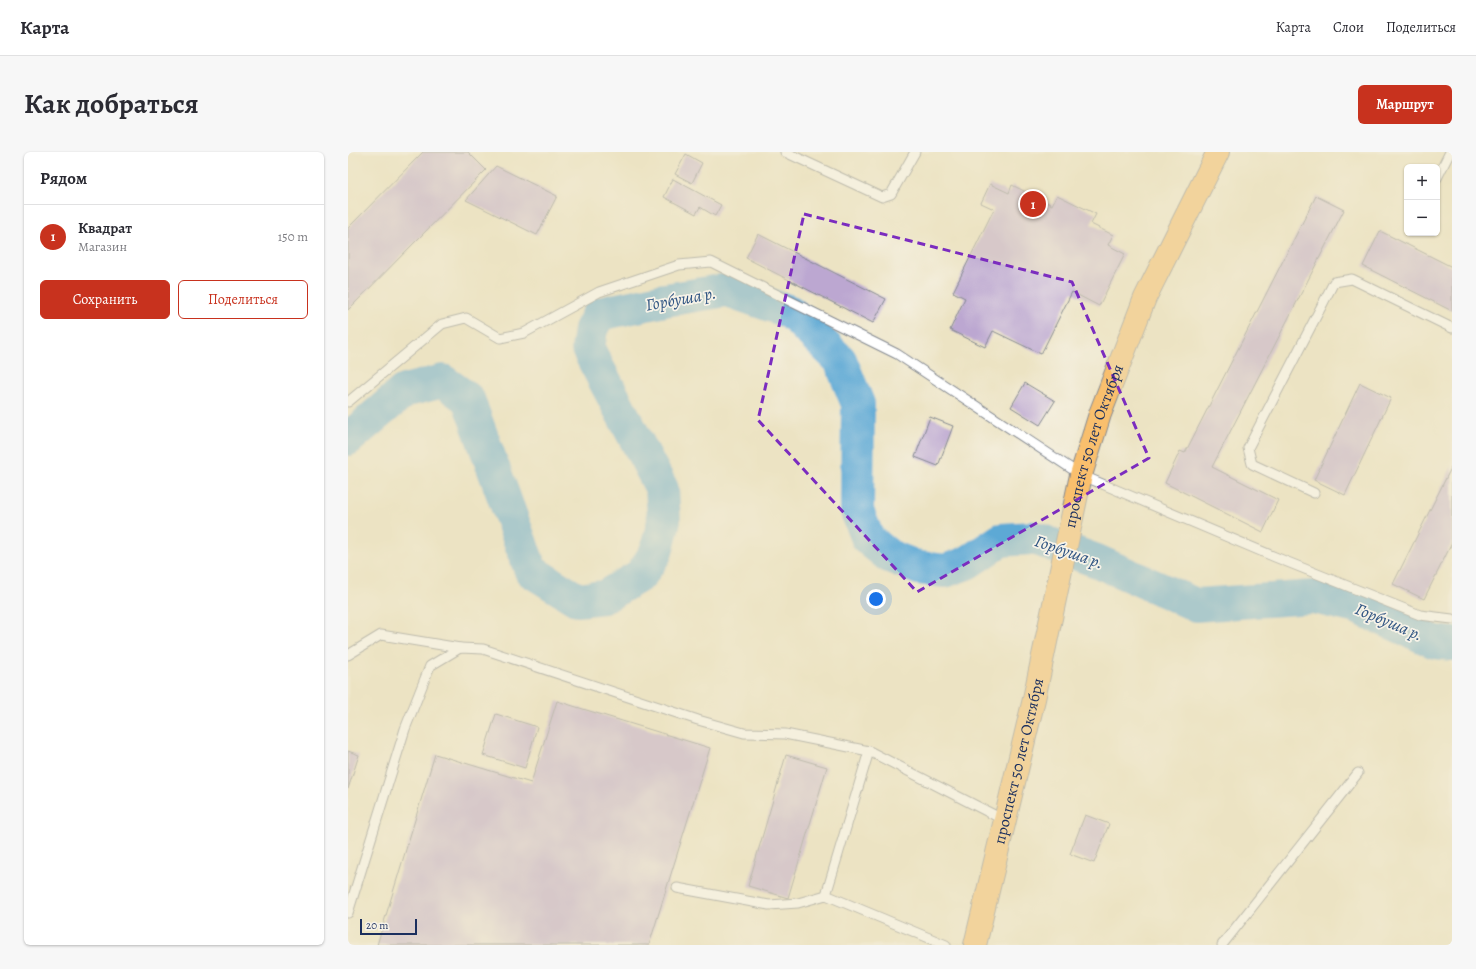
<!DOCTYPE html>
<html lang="ru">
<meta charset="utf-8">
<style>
body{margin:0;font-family:Alegreya,serif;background:#f7f7f7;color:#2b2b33}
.controls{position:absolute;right:12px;top:12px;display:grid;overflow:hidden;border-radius:6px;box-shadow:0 1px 3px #0004}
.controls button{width:36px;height:36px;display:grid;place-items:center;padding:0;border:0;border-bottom:1px solid #e1e1e2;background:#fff;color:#2b2b33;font:20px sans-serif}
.scale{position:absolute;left:12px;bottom:10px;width:57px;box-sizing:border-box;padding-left:4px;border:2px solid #1b2f5e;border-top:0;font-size:11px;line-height:14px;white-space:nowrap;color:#1b2f5e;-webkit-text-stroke:3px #f7f3e8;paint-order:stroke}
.you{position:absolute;left:528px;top:447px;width:14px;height:14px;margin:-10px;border:3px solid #fff;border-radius:50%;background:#1a73e8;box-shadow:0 0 0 6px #1a73e833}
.badge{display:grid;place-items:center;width:26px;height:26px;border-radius:50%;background:#c8321e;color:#fff;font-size:13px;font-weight:700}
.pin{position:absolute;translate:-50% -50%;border:2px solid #fff;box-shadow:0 1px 4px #0006}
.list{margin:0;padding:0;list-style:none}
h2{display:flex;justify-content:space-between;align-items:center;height:52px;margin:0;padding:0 16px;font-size:17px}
h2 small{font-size:13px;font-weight:400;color:#7c7c81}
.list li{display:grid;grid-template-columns:26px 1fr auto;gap:12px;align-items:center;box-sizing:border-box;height:64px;padding:0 16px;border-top:1px solid #e1e1e2}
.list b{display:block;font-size:15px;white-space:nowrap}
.list p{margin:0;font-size:13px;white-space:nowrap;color:#7c7c81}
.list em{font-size:13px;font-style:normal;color:#7c7c81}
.actions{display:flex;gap:8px;padding:12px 16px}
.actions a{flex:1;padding:9px 0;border:1px solid #c8321e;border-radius:6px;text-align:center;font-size:14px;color:#c8321e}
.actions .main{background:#c8321e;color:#fff}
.map{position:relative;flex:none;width:1104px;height:793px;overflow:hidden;border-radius:6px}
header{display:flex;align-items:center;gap:24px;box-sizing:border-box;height:56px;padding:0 20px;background:#fff;border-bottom:1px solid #e1e1e2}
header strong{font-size:19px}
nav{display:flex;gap:22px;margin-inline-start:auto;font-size:14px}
.intro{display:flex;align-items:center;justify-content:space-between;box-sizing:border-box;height:96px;padding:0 24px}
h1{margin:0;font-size:28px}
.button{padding:10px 18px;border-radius:6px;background:#c8321e;color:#fff;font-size:14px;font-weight:700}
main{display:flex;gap:24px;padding:0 24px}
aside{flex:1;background:#fff;border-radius:6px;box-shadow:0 1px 3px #0004}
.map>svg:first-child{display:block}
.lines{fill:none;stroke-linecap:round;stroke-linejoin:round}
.river{stroke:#5da9d5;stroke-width:34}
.building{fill:#bca7d1}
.lane-casing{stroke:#848990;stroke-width:11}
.primary-casing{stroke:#848990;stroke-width:24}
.lane{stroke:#fff;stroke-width:9}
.primary{stroke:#f9bf6d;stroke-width:22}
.marked{fill:none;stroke:#7b2cbf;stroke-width:3;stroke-dasharray:8 5;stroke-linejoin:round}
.labels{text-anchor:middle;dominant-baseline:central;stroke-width:3.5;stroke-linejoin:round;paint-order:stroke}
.street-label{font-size:16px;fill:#1b2f5e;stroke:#f7f3e8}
.water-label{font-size:17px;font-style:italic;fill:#2f5482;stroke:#f7f3e8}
</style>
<header>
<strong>Карта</strong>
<nav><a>Карта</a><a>Слои</a><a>Поделиться</a></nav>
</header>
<div class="intro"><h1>Как добраться</h1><a class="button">Маршрут</a></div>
<main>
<aside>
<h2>Рядом<small></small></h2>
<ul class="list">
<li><span class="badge">1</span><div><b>Квадрат</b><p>Магазин</p></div><em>150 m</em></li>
</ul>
<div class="actions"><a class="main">Сохранить</a><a>Поделиться</a></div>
</aside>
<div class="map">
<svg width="1104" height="793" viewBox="0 0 1104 793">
<rect width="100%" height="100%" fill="#f7f3e8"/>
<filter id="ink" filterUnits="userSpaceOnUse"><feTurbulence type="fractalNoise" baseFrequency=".025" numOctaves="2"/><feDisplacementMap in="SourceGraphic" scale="8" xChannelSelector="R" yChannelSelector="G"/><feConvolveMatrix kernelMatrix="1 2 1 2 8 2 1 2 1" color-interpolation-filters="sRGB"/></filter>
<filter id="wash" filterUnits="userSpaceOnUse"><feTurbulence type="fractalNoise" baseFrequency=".012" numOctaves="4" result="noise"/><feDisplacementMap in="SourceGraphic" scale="16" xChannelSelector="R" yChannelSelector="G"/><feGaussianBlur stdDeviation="0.9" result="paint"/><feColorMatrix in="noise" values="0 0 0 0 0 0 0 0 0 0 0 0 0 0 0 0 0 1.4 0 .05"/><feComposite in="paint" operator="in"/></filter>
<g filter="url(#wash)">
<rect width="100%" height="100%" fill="#ece3c3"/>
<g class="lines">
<path class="river" d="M0,287L56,239L95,229L120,247L183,419L230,448L256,445L293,423L308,400L316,369L314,337L240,197L243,177L251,162L317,148L379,138L442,160L492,208L510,252L509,359L520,387L541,404L571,416L597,419L619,411L653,388L686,386L749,409L848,453L965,445L1008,455L1087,490L1104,492"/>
</g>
<g id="blocks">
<g class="building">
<path d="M75,0H120L138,18L0,158V76Z"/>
<path d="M338,2L354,11L344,31L327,22Z"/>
<path d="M148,14L209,44L189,83L118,48Z"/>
<path d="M325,27L373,53L367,64L352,55L348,62L316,45Z"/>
<path d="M642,32L661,41L664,33L704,53L709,43L748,62L743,72L765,83L760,93L777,102L751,154L724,140L693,202L645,179L637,195L602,178L617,146L605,140L646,57L633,51Z"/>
<path d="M968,44L996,58L864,315L930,348L915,380L817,331L832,299L837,301Z"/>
<path d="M1032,79L1104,115V159L1015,114Z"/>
<path d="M410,82L538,147L525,171L398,106Z"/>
<path d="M677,231L707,249L692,273L663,255Z"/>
<path d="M1012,231L1043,246L997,343L966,328Z"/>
<path d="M582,265L605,274L590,314L567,305Z"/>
<path d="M1104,314V391L1076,447L1045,432Z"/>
<path d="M209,549L362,596L301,793H29L87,602L183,631Z"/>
<path d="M148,562L189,575L177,616L135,603Z"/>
<path d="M0,599L11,603L0,637Z"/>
<path d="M438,603L479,615L440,746L400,734Z"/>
<path d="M737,663L761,672L746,711L722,702Z"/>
</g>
</g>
</g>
<g filter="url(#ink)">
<use href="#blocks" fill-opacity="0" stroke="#848990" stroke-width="1"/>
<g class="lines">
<defs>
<g id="lane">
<path d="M437,0L534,45L543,42L567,0"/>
<path d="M1089,26L1102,0"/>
<path d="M0,250L94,172L118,166L152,186L176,181L251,140L331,113L363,110L549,202L733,323L927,405L1072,463L1104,467"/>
<path d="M966,341L904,312L900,296L986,130L1004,127L1104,176"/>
<path d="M0,503L33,483L112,496"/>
<path d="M329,736L421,753L450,751L478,743L598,793"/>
<path d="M478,743L521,599"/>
<path d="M0,761L57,577L82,514L112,496L135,497L350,568L396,581L437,582L521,599L656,668"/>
<path d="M874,793L1010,621"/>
</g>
<g id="primary">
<path id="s1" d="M627,793L686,547L733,323L752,262L797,146L870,0"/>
</g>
</defs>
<use href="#lane" class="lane-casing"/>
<use href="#primary" class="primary-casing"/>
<use href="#lane" class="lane"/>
<use href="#primary" class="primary"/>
</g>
</g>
<path d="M0 0H1104V793H0ZM456,62L724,130L801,306L569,440L410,268Z" fill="#ece3c3" fill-opacity=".55" fill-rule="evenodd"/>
<path class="marked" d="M456,62L724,130L801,306L569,440L410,268Z"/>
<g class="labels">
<g class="street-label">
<text stroke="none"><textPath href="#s1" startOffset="513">проспект 50 лет Октября</textPath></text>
<text stroke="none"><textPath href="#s1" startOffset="189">проспект 50 лет Октября</textPath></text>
</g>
<g class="water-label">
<text transform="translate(333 147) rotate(-10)">Горбуша р.</text>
<text transform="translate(721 400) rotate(19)">Горбуша р.</text>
<text transform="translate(1041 470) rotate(23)">Горбуша р.</text>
</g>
</g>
</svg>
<div class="controls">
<button>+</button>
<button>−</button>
</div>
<div class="scale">20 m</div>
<div class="you"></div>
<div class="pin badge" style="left:685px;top:52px">1</div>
</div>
</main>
